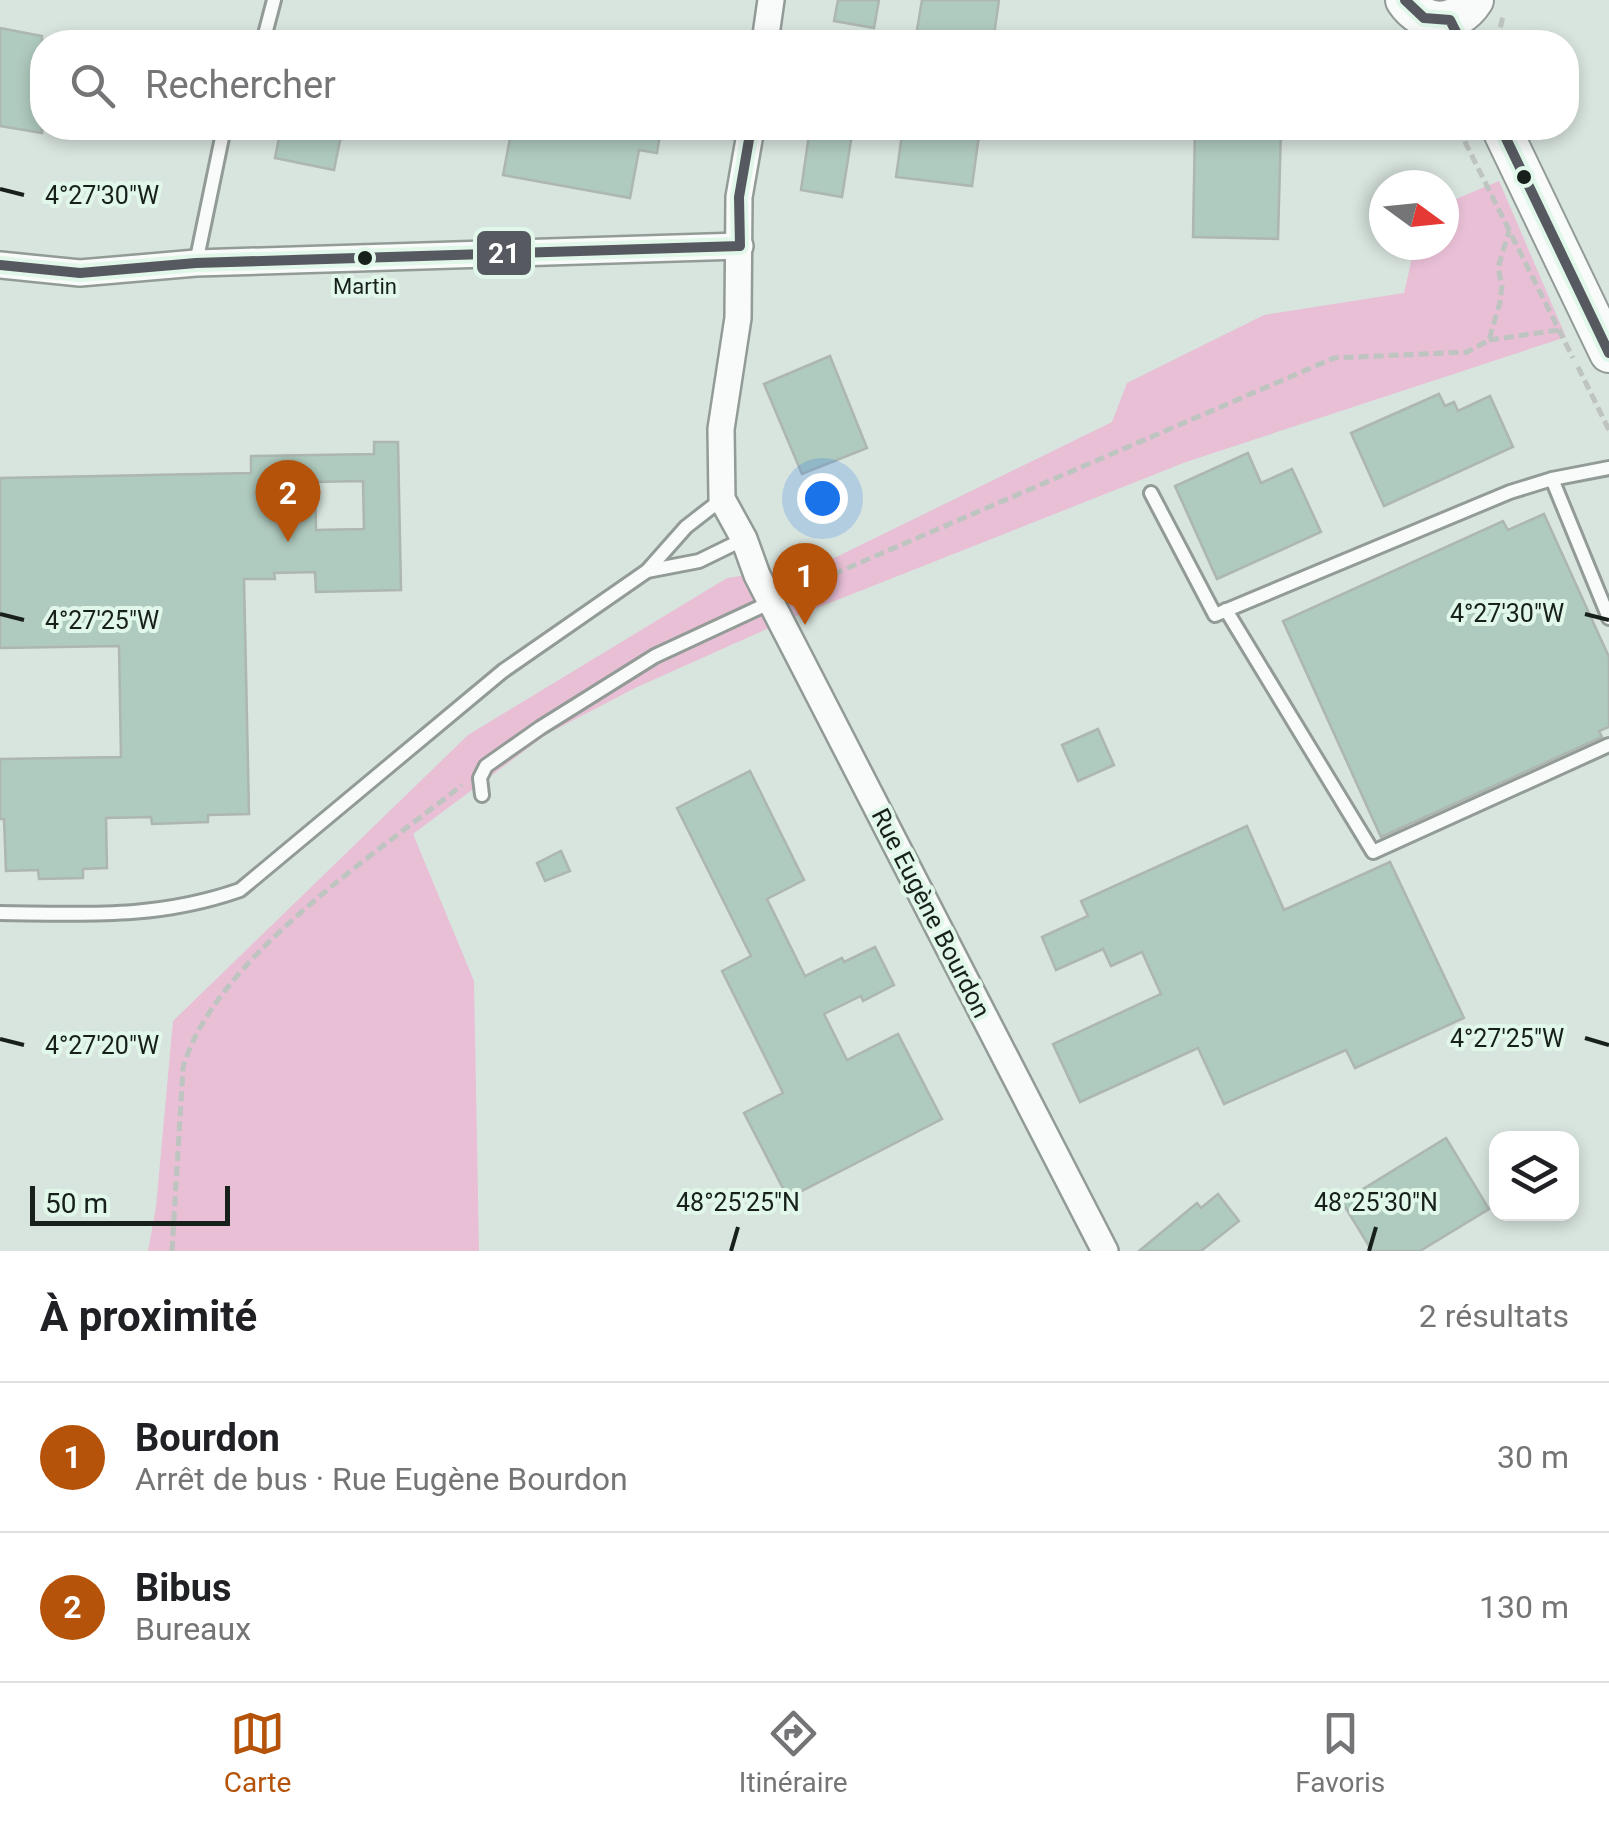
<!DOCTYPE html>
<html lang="fr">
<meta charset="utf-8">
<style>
body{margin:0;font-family:Roboto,sans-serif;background:#f6f6f6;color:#202124}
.controls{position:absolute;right:30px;bottom:30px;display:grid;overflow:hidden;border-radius:20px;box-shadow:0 5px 15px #0003}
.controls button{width:90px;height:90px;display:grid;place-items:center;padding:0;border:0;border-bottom:2px solid #e0e0e0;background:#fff;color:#202124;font:50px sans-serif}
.compass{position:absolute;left:1369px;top:170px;width:90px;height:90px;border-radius:50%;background:#fff;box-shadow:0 5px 15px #0003;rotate:105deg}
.scale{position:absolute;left:30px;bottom:25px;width:200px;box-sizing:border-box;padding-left:10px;border:5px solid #17201b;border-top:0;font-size:28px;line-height:35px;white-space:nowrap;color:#17201b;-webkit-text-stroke:8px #e0f7ea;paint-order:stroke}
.you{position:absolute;left:822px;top:498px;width:35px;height:35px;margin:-25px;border:8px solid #fff;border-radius:50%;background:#1a73e8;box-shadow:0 0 0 15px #1a73e833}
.badge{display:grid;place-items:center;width:65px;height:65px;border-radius:50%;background:#b45309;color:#fff;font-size:32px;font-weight:700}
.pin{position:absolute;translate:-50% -82px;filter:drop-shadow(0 2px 5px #0008)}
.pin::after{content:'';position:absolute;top:52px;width:35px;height:30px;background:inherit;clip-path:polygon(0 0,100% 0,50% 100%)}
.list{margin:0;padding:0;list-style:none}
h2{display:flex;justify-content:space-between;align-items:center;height:130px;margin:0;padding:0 40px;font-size:42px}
h2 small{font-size:32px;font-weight:400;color:#757577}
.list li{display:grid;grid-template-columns:65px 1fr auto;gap:30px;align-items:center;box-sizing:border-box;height:150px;padding:0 40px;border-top:2px solid #e0e0e0}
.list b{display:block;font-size:38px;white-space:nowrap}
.list p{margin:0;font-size:32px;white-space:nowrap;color:#757577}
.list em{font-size:32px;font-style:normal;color:#757577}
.icon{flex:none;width:55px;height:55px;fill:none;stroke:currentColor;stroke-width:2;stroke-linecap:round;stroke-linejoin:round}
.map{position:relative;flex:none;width:1609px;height:1251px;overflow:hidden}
.search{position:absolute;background:#fff;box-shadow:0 5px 15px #0003;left:30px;right:30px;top:30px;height:110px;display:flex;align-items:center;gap:25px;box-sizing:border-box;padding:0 35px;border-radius:40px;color:#757577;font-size:38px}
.sheet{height:430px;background:#fff}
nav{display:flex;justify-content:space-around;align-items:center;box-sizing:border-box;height:140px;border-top:2px solid #e0e0e0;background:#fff;font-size:28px;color:#757577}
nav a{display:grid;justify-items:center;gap:5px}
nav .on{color:#b45309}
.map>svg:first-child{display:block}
.green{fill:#e8bfd5}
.building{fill:#afcabe;stroke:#adb6b1;stroke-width:2.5;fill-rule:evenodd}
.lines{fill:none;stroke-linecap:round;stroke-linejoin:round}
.lane-casing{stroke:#929b96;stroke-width:18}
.street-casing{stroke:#929b96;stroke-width:30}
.secondary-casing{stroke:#929b96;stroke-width:42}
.path{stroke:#bec4c0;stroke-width:5;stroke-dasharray:10 5;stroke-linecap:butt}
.lane{stroke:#f9fbfa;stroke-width:12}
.street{stroke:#f9fbfa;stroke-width:25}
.secondary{stroke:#f9fbfa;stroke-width:38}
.bus-1-casing{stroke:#e0f7ea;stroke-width:18}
.bus-1{stroke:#56595f;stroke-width:10}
.ticks{fill:none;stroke:#17201b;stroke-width:4}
.bus-dot{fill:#17201b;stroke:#e0f7ea;stroke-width:4}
.labels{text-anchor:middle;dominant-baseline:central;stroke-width:8;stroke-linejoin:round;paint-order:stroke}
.bus-label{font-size:22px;fill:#17201b;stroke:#e0f7ea}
.street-label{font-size:25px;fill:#17201b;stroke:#e0f7ea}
.ticks-label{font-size:25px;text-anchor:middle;fill:#17201b;stroke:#e0f7ea;stroke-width:8;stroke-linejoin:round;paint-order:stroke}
.line-badge{stroke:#e0f7ea;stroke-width:4}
.badge-label{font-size:28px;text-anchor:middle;font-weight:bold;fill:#fff}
</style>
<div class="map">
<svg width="1609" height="1251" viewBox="0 0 1609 1251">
<rect width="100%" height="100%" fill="#d8e4de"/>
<path class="green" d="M1499,181L1566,337L1186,462L789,619L635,688L547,734L413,834L474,981L479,1251H148L156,1207L173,1021L468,735L727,578L822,564L1112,422L1127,383L1264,315L1404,293L1415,245H1444V204Z"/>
<g class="building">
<path d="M838,0H879L874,28L834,21Z"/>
<path d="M922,0H999L993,42H915Z"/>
<path d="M0,28L42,36V133L0,126Z"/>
<path d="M281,128L342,131L334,170L275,158Z"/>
<path d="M512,128H661L657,153L639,150L630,198L503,175Z"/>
<path d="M810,128H853L842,197L801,190Z"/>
<path d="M903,128H980L972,186L896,177Z"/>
<path d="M1195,128H1281L1278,239L1193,237Z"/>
<path d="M830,356L867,448L802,474L764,384Z"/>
<path d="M1439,394L1445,406L1454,402L1458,411L1490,396L1513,447L1384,506L1351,433Z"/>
<path d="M374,442H398L401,590L316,592L315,572L274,573L275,579H244L249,814L208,815V822L152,824L151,817L106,818L107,868L83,869V878L39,879L38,870L6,871L4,819H0V759L121,757L119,646L0,648V478L251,473V456L374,454ZM363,481L364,529L316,530L315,482Z"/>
<path d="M1248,453L1261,483L1292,469L1321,532L1217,579L1175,486Z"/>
<path d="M1544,514L1609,657V727L1599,731L1602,737L1381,837L1283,621L1503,521L1508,530Z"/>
<path d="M1098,729L1114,765L1078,781L1062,745Z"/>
<path d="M750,771L804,880L767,899L805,976L842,958L844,962L875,947L894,985L863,1001L861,996L824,1014L847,1060L898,1034L942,1119L788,1198L744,1113L783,1093L722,971L751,956L677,808Z"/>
<path d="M1247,826L1284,910L1390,862L1464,1018L1355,1068L1346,1050L1224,1104L1198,1048L1080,1102L1053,1044L1161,994L1142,952L1111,966L1103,949L1056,970L1042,937L1088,916L1081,901Z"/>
<path d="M561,851L570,871L545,881L537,863Z"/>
<path d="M1446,1138L1489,1209L1420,1251H1372L1342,1202Z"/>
<path d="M1218,1194L1239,1221L1201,1251H1139L1197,1203L1201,1208Z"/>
</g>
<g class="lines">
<defs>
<g id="lane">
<path d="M263,42L274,0"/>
<path d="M196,263L224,128"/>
<path d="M1552,479L1609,618"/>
<path d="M1151,493L1215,615L1510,492L1552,479L1609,468"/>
<path d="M647,571L699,561L744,539"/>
<path d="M1226,610L1373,852L1609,745"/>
<path d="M482,795L480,778L486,766L540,728L655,656L771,602"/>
<path d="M0,913C86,914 157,919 240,890L503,671L647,571L686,527L722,499"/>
</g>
<g id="street">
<path d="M765,42L771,0"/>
<path d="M751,128L739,197L738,318L721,429L722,499L744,539L757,575L1105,1251"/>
<path d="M0,265L80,273L196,263L740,246"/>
</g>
<g id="secondary">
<path d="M1405,0C1423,27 1456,28 1474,0"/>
<path d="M1501,128L1609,353"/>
</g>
</defs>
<use href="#lane" class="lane-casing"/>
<use href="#street" class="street-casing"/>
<use href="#secondary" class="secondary-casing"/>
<g class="path">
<path d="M1497,42L1503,16"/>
<path d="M1458,128L1573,358"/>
<path d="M1489,340L1559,330"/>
<path d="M1578,367L1609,430"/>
<path d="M792,592L1334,358L1467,352L1489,340L1500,302L1502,286L1498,268L1509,231"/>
<path d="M172,1251L183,1068C213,960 375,855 462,785"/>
</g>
<use href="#lane" class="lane"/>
<use href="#street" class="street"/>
<use href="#secondary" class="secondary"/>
<defs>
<g id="bus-1">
<path d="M1405,0L1424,18L1450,20L1461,42"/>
<path d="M1501,128L1609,353"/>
<path d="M0,265L80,273L196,263L740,246L739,197L751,128"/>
</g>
</defs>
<use href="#bus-1" class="bus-1-casing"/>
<use href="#bus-1" class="bus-1"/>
</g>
<path class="ticks" d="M0,189L24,195M0,614L24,620M1585,614L1609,620M1585,1038L1609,1045M0,1039L24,1045M731,1251L738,1227M1369,1251L1376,1227"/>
<g class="bus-dot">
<circle cx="1524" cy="177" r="9"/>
<circle cx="365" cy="258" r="9"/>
</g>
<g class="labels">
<g class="bus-label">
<text x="365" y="286">Martin</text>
</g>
<g class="street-label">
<text transform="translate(931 913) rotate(63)">Rue Eugène Bourdon</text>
</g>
</g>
<g class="ticks-label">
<text x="102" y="204">4°27'30"W</text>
<text x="1507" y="622">4°27'30"W</text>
<text x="102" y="629">4°27'25"W</text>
<text x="1507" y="1047">4°27'25"W</text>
<text x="102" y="1054">4°27'20"W</text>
<text x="738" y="1211">48°25'25"N</text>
<text x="1376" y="1211">48°25'30"N</text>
</g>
<rect class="line-badge" x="475" y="229" width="58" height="48" rx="10" fill="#56595f"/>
<g class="badge-label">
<text x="504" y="263">21</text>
</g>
</svg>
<div class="controls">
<button><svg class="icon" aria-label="layers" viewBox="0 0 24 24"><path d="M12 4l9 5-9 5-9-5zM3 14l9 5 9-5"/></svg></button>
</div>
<svg class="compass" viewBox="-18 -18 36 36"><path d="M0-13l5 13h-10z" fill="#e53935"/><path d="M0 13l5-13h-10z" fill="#757577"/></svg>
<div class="scale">50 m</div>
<div class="you"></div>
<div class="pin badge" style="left:805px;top:625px">1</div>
<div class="pin badge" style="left:288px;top:542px">2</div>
<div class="search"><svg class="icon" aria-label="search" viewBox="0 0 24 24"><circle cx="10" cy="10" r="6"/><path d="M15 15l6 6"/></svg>Rechercher</div>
</div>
<section class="sheet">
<h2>À proximité<small>2 résultats</small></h2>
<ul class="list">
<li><span class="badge">1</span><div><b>Bourdon</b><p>Arrêt de bus · Rue Eugène Bourdon</p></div><em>30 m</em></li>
<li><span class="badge">2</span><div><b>Bibus</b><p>Bureaux</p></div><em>130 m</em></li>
</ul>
</section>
<nav>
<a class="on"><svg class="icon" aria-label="map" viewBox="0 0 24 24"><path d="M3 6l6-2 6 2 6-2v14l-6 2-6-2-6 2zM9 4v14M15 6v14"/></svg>Carte</a>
<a><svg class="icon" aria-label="directions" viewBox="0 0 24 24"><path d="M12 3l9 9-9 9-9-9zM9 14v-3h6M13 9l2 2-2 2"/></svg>Itinéraire</a>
<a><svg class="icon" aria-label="saved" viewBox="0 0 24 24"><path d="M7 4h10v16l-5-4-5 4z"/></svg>Favoris</a>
</nav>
